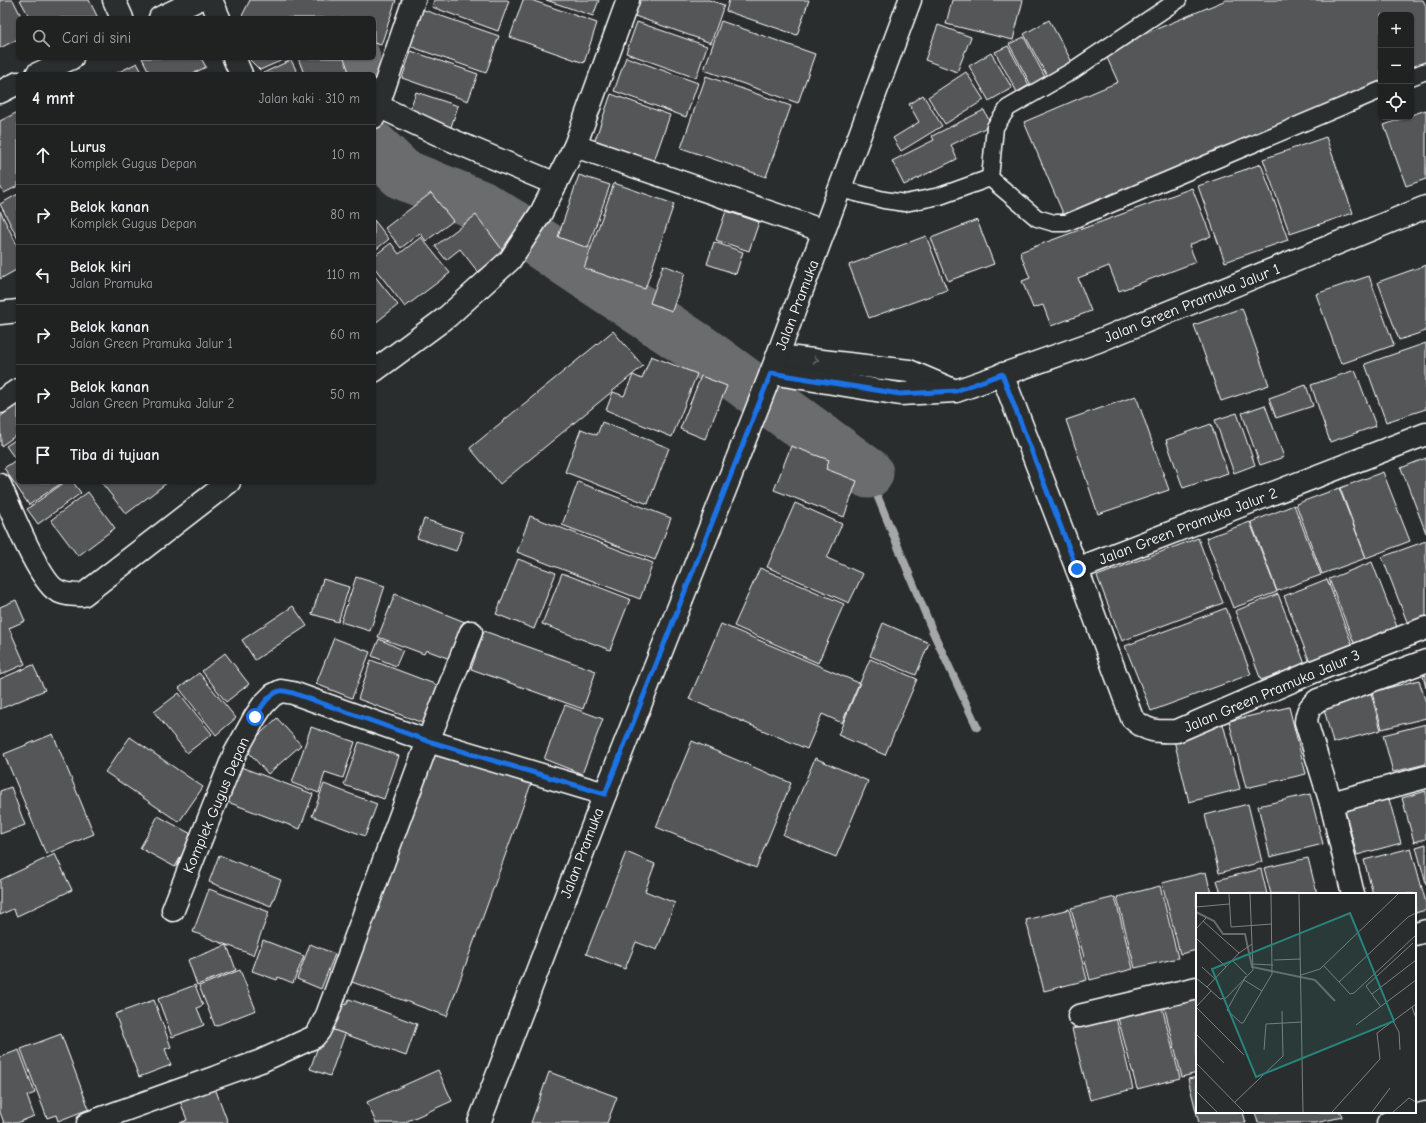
<!DOCTYPE html>
<html lang="id">
<meta charset="utf-8">
<style>
body{margin:0;font-family:"Comic Neue",sans-serif;background:#282a2a;color:#f1f3f6}
.controls{position:absolute;right:12px;top:12px;display:grid;overflow:hidden;border-radius:6px;box-shadow:0 1px 3px #0004}
.controls button{width:36px;height:36px;display:grid;place-items:center;padding:0;border:0;border-bottom:1px solid #3d3f40;background:#202222;color:#f1f3f6;font:20px sans-serif}
.stop{position:absolute;width:12px;height:12px;margin:-9px;border:3px solid #1a73e8;border-radius:50%;background:#fff}
.stop.end{background:#1a73e8;border-color:#fff;box-shadow:0 1px 4px #0008}
.list{margin:0;padding:0;list-style:none}
h2{display:flex;justify-content:space-between;align-items:center;height:52px;margin:0;padding:0 16px;font-size:17px}
h2 small{font-size:13px;font-weight:400;color:#a2a4a5}
.list li{display:grid;grid-template-columns:26px 1fr auto;gap:12px;align-items:center;box-sizing:border-box;height:60px;padding:0 16px;border-top:1px solid #3d3f40}
.list b{display:block;font-size:15px;white-space:nowrap}
.list p{margin:0;font-size:13px;white-space:nowrap;color:#a2a4a5}
.list em{font-size:13px;font-style:normal;color:#a2a4a5}
.icon{flex:none;width:22px;height:22px;fill:none;stroke:currentColor;stroke-width:2;stroke-linecap:round;stroke-linejoin:round}
.map{position:relative;flex:none;width:1426px;height:1123px;overflow:hidden}
.search{position:absolute;background:#202222;box-shadow:0 1px 3px #0004;left:16px;top:16px;width:360px;height:44px;display:flex;align-items:center;gap:10px;box-sizing:border-box;padding:0 14px;border-radius:6px;color:#a2a4a5;font-size:15px}
.panel{position:absolute;background:#202222;box-shadow:0 1px 3px #0004;left:16px;top:72px;width:360px;height:412px;border-radius:6px}
.map>svg:first-child{display:block}
.lines{fill:none;stroke-linecap:round;stroke-linejoin:round}
.stream{stroke:#a6a7a7;stroke-width:8}
.river{stroke:#6a6c6d;stroke-width:51}
.building{fill:#555758;stroke:#fff}
.lane-casing{stroke:#fff;stroke-width:19}
.street-casing{stroke:#fff;stroke-width:25}
.primary-casing{stroke:#fff;stroke-width:25}
.lane{stroke:#2a2d2e;stroke-width:16}
.street{stroke:#2a2d2e;stroke-width:22}
.primary{stroke:#2a2d2e;stroke-width:22}
.oneway{stroke:#6a6c6d}
.route{stroke:#1a73e8;stroke-width:5}
.labels{text-anchor:middle;dominant-baseline:central;stroke-width:3.5;stroke-linejoin:round;paint-order:stroke}
.street-label{font-size:15px;fill:#fff;stroke:#2a2d2e}
.inset-river{fill:none;stroke:#6a6c6d;stroke-width:2}
.inset-road{fill:none;stroke:#7f8182;stroke-width:1}
.view{fill:#27847c;fill-opacity:0.15;stroke:#27847c;stroke-width:2}
.inset-edge{fill:none;stroke:#fff;stroke-width:2}
</style>
<div class="map">
<svg width="1426" height="1123" viewBox="0 0 1426 1123">
<rect width="100%" height="100%" fill="#2a2d2e"/>
<filter id="ink" filterUnits="userSpaceOnUse"><feTurbulence type="fractalNoise" baseFrequency=".025" numOctaves="2"/><feDisplacementMap in="SourceGraphic" scale="8" xChannelSelector="R" yChannelSelector="G"/><feConvolveMatrix kernelMatrix="1 2 1 2 8 2 1 2 1" color-interpolation-filters="sRGB"/></filter>
<g filter="url(#ink)">
<g class="lines">
<path class="stream" d="M868,473L932,630L977,727"/>
<g class="river">
<path d="M352,74L355,58"/>
<path d="M374,147L402,174L481,206L511,224L703,352L868,473"/>
</g>
</g>
<g class="building">
<path d="M0,0H13L22,18H18V39L0,48Z"/>
<path d="M20,0H89L98,18H30Z"/>
<path d="M250,0H396L381,45L374,43V18H241Z"/>
<path d="M434,0H507L509,1L498,31L432,7Z"/>
<path d="M523,0H531L597,23L584,63L510,37Z"/>
<path d="M546,0H599L593,16Z"/>
<path d="M637,0H709L724,5L711,43L632,15Z"/>
<path d="M729,0H809L797,35L726,11Z"/>
<path d="M952,0H1023L1013,40L946,24Z"/>
<path d="M1226,0H1423L1426,6V64L1411,70V15H1381V83L1065,218L1024,122L1118,82L1104,51Z"/>
<path d="M421,9L499,36L486,73L409,46Z"/>
<path d="M1049,20L1072,62L1047,76L1024,34Z"/>
<path d="M721,21L815,54L798,103L704,70Z"/>
<path d="M637,22L707,46L696,78L626,53Z"/>
<path d="M938,25L971,37L957,72L925,60Z"/>
<path d="M1024,37L1045,77L1031,85L1009,44Z"/>
<path d="M1008,46L1029,85L1017,92L995,52Z"/>
<path d="M411,51L478,74L468,101L402,78Z"/>
<path d="M991,53L1012,88L989,101L969,66Z"/>
<path d="M626,57L698,83L686,117L614,91Z"/>
<path d="M142,58H201L206,67L192,74H150Z"/>
<path d="M248,58H287L260,70Z"/>
<path d="M298,58H344L349,72L343,74H304Z"/>
<path d="M291,60L298,74H261Z"/>
<path d="M137,63L143,74H115Z"/>
<path d="M966,72L984,100L945,124L928,97Z"/>
<path d="M706,76L791,106L766,177L681,148Z"/>
<path d="M416,92L458,106L450,130L408,115Z"/>
<path d="M611,94L670,115L654,161L595,140Z"/>
<path d="M923,95L942,126L901,151L893,138L919,122L909,104Z"/>
<path d="M984,110L991,125L951,145L957,159L904,185L892,161L934,140L932,136Z"/>
<path d="M1426,110V179L1406,186L1384,125L1406,117H1411V115Z"/>
<path d="M18,112V186L4,193L0,186V121Z"/>
<path d="M1326,137L1353,213L1290,234L1263,159Z"/>
<path d="M1261,164L1288,240L1225,262L1198,186Z"/>
<path d="M579,175L610,185L588,248L558,237Z"/>
<path d="M614,183L674,204L645,289L584,268Z"/>
<path d="M1192,188L1211,236L1189,245L1196,262L1119,291L1109,266L1078,278L1091,311L1051,326L1043,305L1033,308L1022,281L1030,278L1020,252Z"/>
<path d="M431,193L453,221L426,241L420,233L401,248L385,228Z"/>
<path d="M18,194V239L0,204Z"/>
<path d="M0,211L18,247V269L0,279Z"/>
<path d="M726,211L759,222L749,251L716,240Z"/>
<path d="M476,215L504,252L478,272L460,249L446,260L435,246Z"/>
<path d="M374,220L389,239L374,251Z"/>
<path d="M977,220L994,264L948,281L931,238Z"/>
<path d="M926,236L947,290L869,318L849,265Z"/>
<path d="M421,237L450,273L405,307L374,267V256L391,243L399,254Z"/>
<path d="M714,242L743,252L736,274L707,264Z"/>
<path d="M663,265L685,273L672,311L650,303Z"/>
<path d="M1426,265V331L1399,340L1378,282Z"/>
<path d="M374,275L398,305L374,324Z"/>
<path d="M1369,276L1394,345L1341,364L1316,294Z"/>
<path d="M1242,308L1269,385L1221,401L1194,325Z"/>
<path d="M613,331L643,366L500,484L470,448Z"/>
<path d="M1426,343V409L1386,422L1365,364Z"/>
<path d="M651,356L697,374L672,437L606,410L613,392L624,396L633,375L642,379Z"/>
<path d="M1355,370L1376,426L1330,442L1311,385Z"/>
<path d="M701,376L727,386L705,439L680,429Z"/>
<path d="M1306,385L1313,406L1276,418L1269,398Z"/>
<path d="M1136,396L1169,490L1098,514L1066,420Z"/>
<path d="M18,403V434L1,446L0,417Z"/>
<path d="M1265,405L1284,457L1260,465L1242,413Z"/>
<path d="M1237,413L1255,465L1234,473L1215,420Z"/>
<path d="M602,422L669,448L648,504L565,472L581,429L597,435Z"/>
<path d="M1211,424L1228,473L1183,488L1166,440Z"/>
<path d="M18,438V482H63L29,505L4,468L16,460L6,446Z"/>
<path d="M791,446L829,460L826,469L857,481L844,517L774,490Z"/>
<path d="M1426,458V533L1401,468Z"/>
<path d="M1383,472L1410,541L1366,558L1340,488Z"/>
<path d="M65,482H73L81,493L38,524L27,509Z"/>
<path d="M101,482H168L126,514Z"/>
<path d="M578,482L671,518L655,560L562,525Z"/>
<path d="M1339,488L1366,558L1322,574L1296,504Z"/>
<path d="M88,492L115,528L78,556L51,520Z"/>
<path d="M795,503L842,524L827,558L863,574L849,603L767,567Z"/>
<path d="M1294,505L1321,575L1277,591L1251,522Z"/>
<path d="M530,516L653,563L640,599L517,552Z"/>
<path d="M424,519L463,532L456,551L417,538Z"/>
<path d="M1250,522L1277,592L1233,608L1206,538Z"/>
<path d="M1198,538L1223,603L1122,641L1097,576Z"/>
<path d="M1426,541V621L1409,627L1382,557Z"/>
<path d="M518,559L556,573L534,629L496,614Z"/>
<path d="M1372,562L1399,632L1356,648L1329,579Z"/>
<path d="M760,568L844,604L818,663L734,626Z"/>
<path d="M562,573L630,599L610,650L542,624Z"/>
<path d="M356,577L385,586L370,631L341,622Z"/>
<path d="M323,579L349,587L338,622L312,614Z"/>
<path d="M1327,579L1354,649L1311,665L1284,596Z"/>
<path d="M395,594L465,622L450,659L426,650L424,654L378,637Z"/>
<path d="M1278,594L1305,664L1261,680L1235,611Z"/>
<path d="M16,600L25,621L9,628L25,664L0,675V607Z"/>
<path d="M293,606L307,626L255,660L242,640Z"/>
<path d="M1226,608L1251,674L1151,711L1125,646Z"/>
<path d="M883,623L929,643L916,675L870,656Z"/>
<path d="M721,624L859,683L842,723L822,714L807,749L689,699Z"/>
<path d="M484,631L596,671L583,709L471,669Z"/>
<path d="M334,638L370,652L352,698L316,684Z"/>
<path d="M379,639L403,650L396,666L372,656Z"/>
<path d="M225,653L249,684L226,702L202,671Z"/>
<path d="M870,659L917,679L885,755L838,735Z"/>
<path d="M371,660L445,688L431,726L358,699Z"/>
<path d="M33,665L45,690L0,709V679Z"/>
<path d="M199,673L236,718L216,735L179,688Z"/>
<path d="M1426,675V688L1423,676Z"/>
<path d="M1419,680L1426,703V718L1382,729L1372,692Z"/>
<path d="M179,693L212,734L187,753L154,712Z"/>
<path d="M1371,693L1381,730L1333,743L1323,705Z"/>
<path d="M565,705L603,719L582,774L544,759Z"/>
<path d="M1289,707L1306,774L1246,788L1229,721Z"/>
<path d="M277,718L301,745L268,774L245,748Z"/>
<path d="M1223,724L1240,789L1189,802L1173,736Z"/>
<path d="M1426,724V764L1393,772L1383,735Z"/>
<path d="M311,727L355,742L343,778L325,772L319,793L292,783Z"/>
<path d="M53,734L94,834L46,854L4,754Z"/>
<path d="M130,737L203,787L179,822L105,772Z"/>
<path d="M692,741L791,783L756,868L656,827Z"/>
<path d="M359,742L399,756L384,799L344,785Z"/>
<path d="M433,749L531,784L447,1016L349,981Z"/>
<path d="M815,758L868,781L836,857L783,835Z"/>
<path d="M238,766L313,794L300,829L225,801Z"/>
<path d="M324,784L377,804L365,836L312,816Z"/>
<path d="M11,787L25,825L0,834V791Z"/>
<path d="M1426,791V839L1414,842L1402,798Z"/>
<path d="M1310,794L1323,844L1270,857L1258,806Z"/>
<path d="M1389,799L1401,843L1357,855L1345,811Z"/>
<path d="M1248,804L1262,862L1219,873L1205,815Z"/>
<path d="M158,816L193,835L175,867L140,848Z"/>
<path d="M1426,844V884L1416,847Z"/>
<path d="M1411,848L1426,903V910L1415,913V894H1373L1364,860Z"/>
<path d="M626,852L655,864L645,891L675,903L657,950L636,942L625,969L586,954Z"/>
<path d="M55,854L72,890L17,916L13,909L0,915V880Z"/>
<path d="M219,855L281,880L271,906L209,882Z"/>
<path d="M1308,858L1317,894H1271L1264,868Z"/>
<path d="M1261,869L1267,894H1221L1217,880Z"/>
<path d="M1206,872L1211,894H1197V950L1180,954L1162,883Z"/>
<path d="M1160,886L1178,958L1135,968L1117,897Z"/>
<path d="M209,889L269,912L253,955L193,932Z"/>
<path d="M1115,897L1133,969L1090,980L1071,908Z"/>
<path d="M1069,909L1087,980L1044,991L1026,920Z"/>
<path d="M263,940L304,956L293,983L278,977L277,980L252,971Z"/>
<path d="M310,944L335,954L321,989L297,979Z"/>
<path d="M227,945L236,970L197,985L188,960Z"/>
<path d="M240,970L256,1010L215,1026L199,986Z"/>
<path d="M195,985L203,1005L197,1008L204,1025L172,1037L158,999Z"/>
<path d="M1197,998V1073L1182,1077L1164,1006Z"/>
<path d="M349,999L417,1024L406,1056L325,1027L335,1000L346,1005Z"/>
<path d="M154,1000L171,1047L165,1049L171,1065L139,1077L115,1014Z"/>
<path d="M1162,1007L1180,1078L1137,1089L1118,1018Z"/>
<path d="M1116,1018L1133,1089L1090,1100L1072,1029Z"/>
<path d="M325,1027L345,1034L330,1076L310,1069Z"/>
<path d="M61,1034L89,1109L58,1121L56,1115L47,1118L21,1049Z"/>
<path d="M19,1050L35,1093L27,1096L34,1116L17,1123H4L0,1112V1057Z"/>
<path d="M438,1070L452,1101L403,1123H376L367,1102Z"/>
<path d="M549,1072L617,1097L607,1123H531Z"/>
<path d="M1197,1077V1112H1243L1246,1123H1199L1188,1079Z"/>
<path d="M212,1080L228,1123H180L187,1120L177,1093Z"/>
<path d="M1255,1112H1341L1342,1117L1316,1123H1258Z"/>
</g>
<g class="lines">
<defs>
<g id="lane">
<path d="M1411,77L1426,71"/>
<path d="M990,178L1037,218L1054,223H1066L1381,90"/>
<path d="M840,189L884,200L905,203L940,196L990,178L995,127L1008,108L1072,71L1178,0"/>
</g>
<g id="street">
<path d="M114,0L122,18"/>
<path d="M211,0L219,18"/>
<path d="M160,18L197,0"/>
<path d="M234,58L241,74"/>
<path d="M37,74L72,58"/>
<path d="M0,92L18,83"/>
<path d="M378,106L444,137L556,184"/>
<path d="M374,117L414,0"/>
<path d="M575,146L824,231"/>
<path d="M0,313L18,311"/>
<path d="M778,356L909,371L951,389"/>
<path d="M374,371L447,317L510,260L541,213L575,146L628,0"/>
<path d="M771,373L900,394L956,391L1098,341L1426,207"/>
<path d="M1002,374L1077,569L1426,434"/>
<path d="M0,402L18,390"/>
<path d="M0,485C9,506 39,580 56,590C64,595 73,595 83,595L229,482"/>
<path d="M1077,569L1132,718C1146,732 1158,732 1177,731L1315,671L1426,628"/>
<path d="M1331,803L1426,777"/>
<path d="M1353,894L1331,803L1306,722C1307,711 1310,706 1318,700L1426,661"/>
<path d="M173,910L234,755L255,717L263,705L273,695L281,691L293,693L428,741L605,794"/>
<path d="M1415,934L1426,931"/>
<path d="M1079,1016L1197,988"/>
<path d="M88,1123L261,1061L314,1037L319,1031L327,1015L428,741L471,632"/>
<path d="M1388,1123L1426,1113"/>
</g>
<path id="primary" d="M479,1123L605,794L771,373L910,0"/>
</defs>
<use href="#lane" class="lane-casing"/>
<use href="#street" class="street-casing"/>
<use href="#primary" class="primary-casing"/>
<use href="#lane" class="lane"/>
<use href="#street" class="street"/>
<use href="#primary" class="primary"/>
</g>
<defs><path id="oneway-chevron" d="M-2-3.5L2.5 0L-2 3.5" fill="none" stroke-width="1.6" stroke-linecap="round" stroke-linejoin="round"/></defs>
<use class="oneway" href="#oneway-chevron" transform="translate(816 360) rotate(7)"/>
</g>
<g class="lines" filter="url(#ink)">
<path class="route" d="M255,717C261,708 268,694 280,691C283,690 289,692 293,693L428,741L605,794L771,373L900,394L956,391L1002,374L1077,569"/>
</g>
<g class="labels">
<g class="street-label">
<text transform="translate(1192 303) rotate(-22)">Jalan Green Pramuka Jalur 1</text>
<text transform="translate(797 305) rotate(-69)">Jalan Pramuka</text>
<text transform="translate(1188 526) rotate(-21)">Jalan Green Pramuka Jalur 2</text>
<text transform="translate(1272 691) rotate(-23)">Jalan Green Pramuka Jalur 3</text>
<text transform="translate(216 805) rotate(-67)">Komplek Gugus Depan</text>
<text transform="translate(582 853) rotate(-69)">Jalan Pramuka</text>
</g>
</g>
<g transform="translate(1196 893)">
<rect width="220" height="220" fill="#2a2d2e"/>
<path class="inset-river" d="M0,19L18,28L27,41H49L56,74L119,87M119,87L139,108"/>
<path class="inset-road" d="M33,1L35,34L76,31M54,1L56,51M103,1L107,219M0,14L33,11M7,28L43,60M0,36L10,25M0,45L30,74M56,51L57,77L30,105L24,106L11,94L43,60ZM36,67L51,82M78,67L105,66M57,71L77,72M128,73L143,89L212,24L220,20M6,74L19,86M105,82L124,76L202,1M50,83L31,117L45,130H47L76,81L75,1M0,85L11,94M48,87L66,98M143,89L154,101L158,100L220,42M176,101L220,67M0,114L48,162M0,114L15,98M185,114L170,93L217,50M216,114L220,126M197,128L203,139L204,157M160,132L220,87M0,141L28,170M68,157L70,131L106,129M0,170L48,219M0,198L21,219M39,209L87,163L86,118M136,219L184,166L181,140L220,111M176,219L194,195M197,219L213,205L220,209"/>
<path class="view" d="M154,20L198,128L60,184L16,76Z"/>
<rect width="220" height="220" class="inset-edge"/>
</g>
</svg>
<div class="controls">
<button>+</button>
<button>−</button>
<button><svg class="icon" aria-label="locate" viewBox="0 0 24 24"><circle cx="12" cy="12" r="6"/><path d="M12 2v4M12 18v4M2 12h4M18 12h4"/></svg></button>
</div>
<div class="stop" style="left:255px;top:717px"></div>
<div class="stop end" style="left:1077px;top:569px"></div>
<div class="search"><svg class="icon" aria-label="search" viewBox="0 0 24 24"><circle cx="10" cy="10" r="6"/><path d="M15 15l6 6"/></svg>Cari di sini</div>
<section class="panel">
<h2>4 mnt<small>Jalan kaki · 310 m</small></h2>
<ul class="list">
<li><svg class="icon" aria-label="ahead" viewBox="0 0 24 24"><path d="M12 20V5M6 11l6-6 6 6"/></svg><div><b>Lurus</b><p>Komplek Gugus Depan</p></div><em>10 m</em></li>
<li><svg class="icon" aria-label="right" viewBox="0 0 24 24"><path d="M7 20v-9h11M14 6l5 5-5 5"/></svg><div><b>Belok kanan</b><p>Komplek Gugus Depan</p></div><em>80 m</em></li>
<li><svg class="icon" aria-label="left" viewBox="0 0 24 24"><path d="M17 20v-9H6M10 6l-5 5 5 5"/></svg><div><b>Belok kiri</b><p>Jalan Pramuka</p></div><em>110 m</em></li>
<li><svg class="icon" aria-label="right" viewBox="0 0 24 24"><path d="M7 20v-9h11M14 6l5 5-5 5"/></svg><div><b>Belok kanan</b><p>Jalan Green Pramuka Jalur 1</p></div><em>60 m</em></li>
<li><svg class="icon" aria-label="right" viewBox="0 0 24 24"><path d="M7 20v-9h11M14 6l5 5-5 5"/></svg><div><b>Belok kanan</b><p>Jalan Green Pramuka Jalur 2</p></div><em>50 m</em></li>
<li><svg class="icon" aria-label="arrive" viewBox="0 0 24 24"><path d="M6 21V4h12l-3 4 3 4H6"/></svg><div><b>Tiba di tujuan</b></div></li>
</ul>
</section>
</div>
